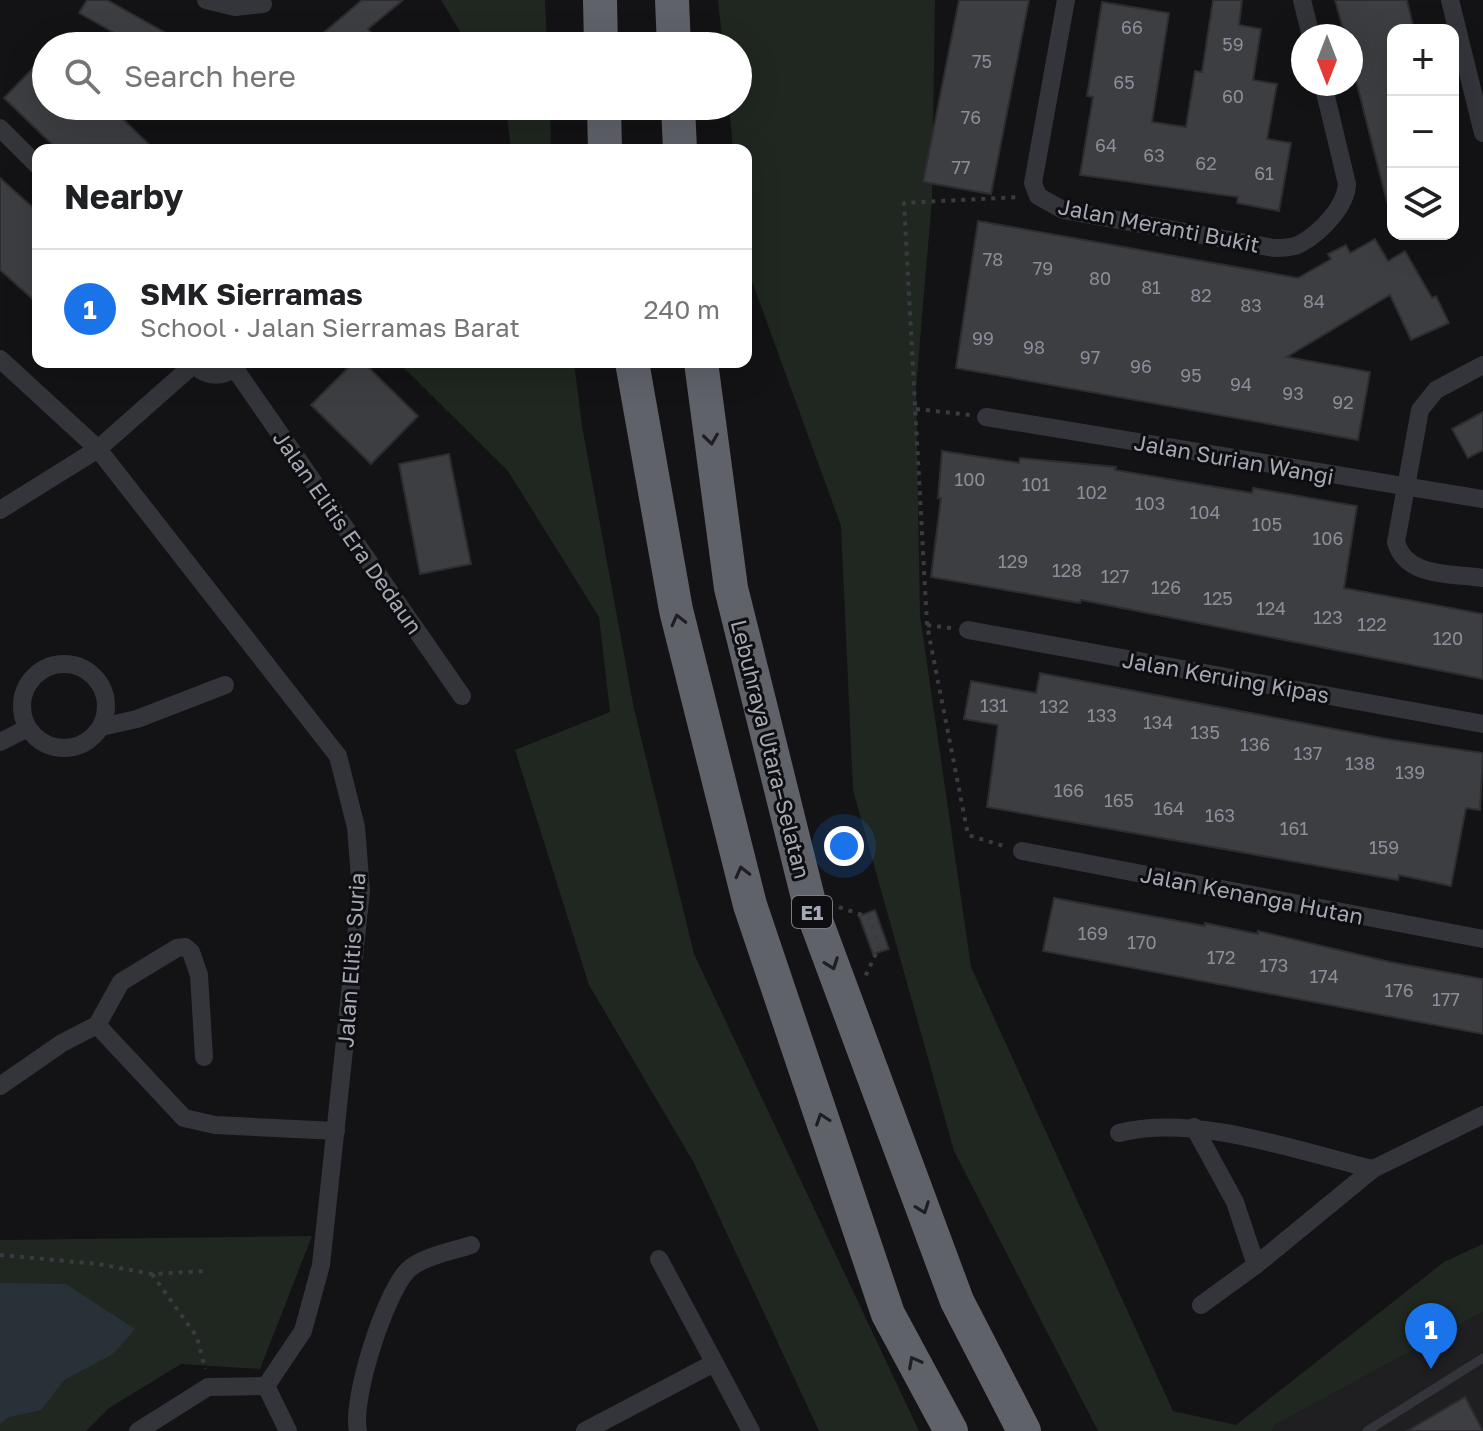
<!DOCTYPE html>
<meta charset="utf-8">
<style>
body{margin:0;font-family:"Golos Text",sans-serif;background:#f2f2f2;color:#202124}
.controls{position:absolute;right:24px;top:24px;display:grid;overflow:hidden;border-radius:16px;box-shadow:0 8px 32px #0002}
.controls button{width:72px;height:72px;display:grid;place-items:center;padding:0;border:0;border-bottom:2px solid #e0e0e0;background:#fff;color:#202124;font:40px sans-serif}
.compass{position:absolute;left:1291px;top:24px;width:72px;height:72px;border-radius:50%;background:#fff;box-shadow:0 8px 32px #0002;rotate:180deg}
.you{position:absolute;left:844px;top:846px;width:28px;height:28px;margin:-20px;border:6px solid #fff;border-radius:50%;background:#1a73e8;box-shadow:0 0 0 12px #1a73e833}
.badge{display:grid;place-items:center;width:52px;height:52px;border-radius:50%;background:#1a73e8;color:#fff;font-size:26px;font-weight:700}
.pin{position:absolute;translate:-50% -66px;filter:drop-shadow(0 2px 4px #0008)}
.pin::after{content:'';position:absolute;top:42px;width:28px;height:24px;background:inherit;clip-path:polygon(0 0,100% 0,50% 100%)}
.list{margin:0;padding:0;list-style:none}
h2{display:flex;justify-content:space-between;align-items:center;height:104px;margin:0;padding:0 32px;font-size:34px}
h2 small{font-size:26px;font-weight:400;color:#757577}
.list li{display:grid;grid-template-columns:52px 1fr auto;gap:24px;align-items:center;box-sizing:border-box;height:120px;padding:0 32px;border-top:2px solid #e0e0e0}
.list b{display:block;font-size:30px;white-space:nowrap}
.list p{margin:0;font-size:26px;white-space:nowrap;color:#757577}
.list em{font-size:26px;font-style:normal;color:#757577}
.icon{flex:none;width:44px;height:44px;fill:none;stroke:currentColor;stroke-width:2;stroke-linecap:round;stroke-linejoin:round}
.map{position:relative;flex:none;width:1483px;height:1431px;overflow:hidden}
.search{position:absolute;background:#fff;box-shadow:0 8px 32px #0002;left:32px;top:32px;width:720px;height:88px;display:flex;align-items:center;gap:20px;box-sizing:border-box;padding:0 28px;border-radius:44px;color:#757577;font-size:30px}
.panel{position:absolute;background:#fff;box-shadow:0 8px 32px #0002;left:32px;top:144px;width:720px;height:224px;border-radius:16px}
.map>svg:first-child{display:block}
.built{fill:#1f1f22}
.green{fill:#1f2720}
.water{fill:#293138}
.building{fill:#3d3e42;stroke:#2d2d31;stroke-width:2}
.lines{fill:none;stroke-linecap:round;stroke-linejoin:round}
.path{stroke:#3a3b41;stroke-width:4;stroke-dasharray:4 6;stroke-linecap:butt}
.lane{stroke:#34353a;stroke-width:9}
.street{stroke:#34353a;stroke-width:18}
.highway{stroke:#60626a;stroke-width:34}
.oneway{stroke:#1e1f22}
.labels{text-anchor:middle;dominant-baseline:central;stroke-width:6;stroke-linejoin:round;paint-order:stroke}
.number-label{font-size:18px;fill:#8b8e98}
.shield{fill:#0e0e10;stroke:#787a84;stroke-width:2}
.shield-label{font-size:20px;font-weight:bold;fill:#a5a9b5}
.street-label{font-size:22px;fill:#a5a9b5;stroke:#0e0e10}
</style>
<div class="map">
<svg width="1483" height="1431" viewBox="0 0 1483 1431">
<rect width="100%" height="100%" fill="#131315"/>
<path class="built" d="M1483,1312V1431H1272L1275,1425Z"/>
<g class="green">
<path d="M441,0H545L547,46H469Z"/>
<path d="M718,0H935L932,199L916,388L920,615L971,967L1173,1411L1236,1425L1444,1262L1483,1244V1312L1275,1425L1272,1431H1098L954,1151L853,790L841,526L746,265V150H733L729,106H738V46H723Z"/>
<path d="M506,106H550L551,150H511Z"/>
<path d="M398,362H574L582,426L634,709L694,954L919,1431H819L694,1163L589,985L515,750L610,712L599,617L508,471Z"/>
<path d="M312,1236L260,1369L181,1364L109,1408L86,1431H0V1240Z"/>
</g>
<path class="water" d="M0,1283L66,1284L135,1329L113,1354L64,1380L41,1410L9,1417L0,1424Z"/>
<g class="building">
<path d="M87,0H107L189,46H109L116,34L79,13Z"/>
<path d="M362,0H403L368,29L382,46H308Z"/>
<path d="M959,0H1029L991,194L923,182Z"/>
<path d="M1213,0H1242L1239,25L1261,29L1253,80L1277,84L1267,139L1291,143L1279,211L1237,203L1238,197L1080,175L1093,97L1087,96L1102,2L1169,13L1152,122L1186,127L1195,71L1202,72Z"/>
<path d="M1335,0H1407L1414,30H1393V201L1387,202L1351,61V36H1345Z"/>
<path d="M46,55V106H109L155,150H58L4,98Z"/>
<path d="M0,178L38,212V304L0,270Z"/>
<path d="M978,221L1298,278L1331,259L1328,254L1346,245L1350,253L1375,239L1388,261L1405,251L1432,298L1436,296L1449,323L1411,340L1390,295L1287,357L1370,372L1358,440L956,368Z"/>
<path d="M354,362H363L418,416L371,464L311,405Z"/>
<path d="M1483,412V450L1468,458L1452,429Z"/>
<path d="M942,451L1019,463L1020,458L1116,467L1115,470L1252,493L1253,488L1357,506L1344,588L1483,614V679L1081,600L1080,603L931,577L941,498H938Z"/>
<path d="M449,454L471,564L420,574L399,464Z"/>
<path d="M1040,673L1387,739L1483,753L1480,810L1466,808L1451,886L1399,875L1398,880L987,807L998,725L964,719L971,681L1036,693Z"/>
<path d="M1054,898L1205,926V923L1258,934V931L1390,962L1483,979V1034L1043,951Z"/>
<path d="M875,910L889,949L873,954L859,916Z"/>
<path d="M1465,1397L1483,1431H1407Z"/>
</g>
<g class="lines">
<g class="path">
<path d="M916,409L970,415"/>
<path d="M927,625L904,203L1019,197"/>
<path d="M951,628L927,625L968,835L1004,846"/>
<path d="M839,907L868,917L879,947L865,977"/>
<path d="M0,1255L98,1264L152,1274L207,1271"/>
<path d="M152,1274L197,1337L205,1369"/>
</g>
<path class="lane" d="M1367,1431L1483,1358"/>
<g class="street">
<path d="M206,0L235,7L263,4"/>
<path d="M1066,0L1033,183L1038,196L1063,210L1274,248C1282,248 1293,248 1300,244C1320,233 1346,207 1347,184L1323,84"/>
<path d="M1302,0L1311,36"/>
<path d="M1450,0L1483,133"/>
<path d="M0,128L38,166"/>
<path d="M0,359L98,449L338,756L356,827L361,891L321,1265L303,1331L266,1386"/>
<path d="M192,362C206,379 226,379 240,362"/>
<path d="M1483,365L1436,390L1420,410L1396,542C1406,578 1451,573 1483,578"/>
<path d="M235,369L462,696"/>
<path d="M986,417L1483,499"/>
<path d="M0,510L98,449L193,365"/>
<path d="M968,630L1483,724"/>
<circle cx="64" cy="706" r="42"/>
<path d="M101,727L137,719L225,685"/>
<path d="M0,742L28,728"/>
<path d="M1022,851L1483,939"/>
<path d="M97,1025L184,1118L215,1125L336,1131"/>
<path d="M0,1086L62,1043L97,1025L121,982L177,948L185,947L191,952L199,975L204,1057"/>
<path d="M1194,1127L1235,1202L1256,1265"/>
<path d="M1119,1133C1194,1113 1297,1151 1373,1169"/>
<path d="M659,1259L751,1431"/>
<path d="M1201,1305L1256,1265L1373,1169L1483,1115"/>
<path d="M266,1386L288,1431"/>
<path d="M138,1431L208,1387L266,1386"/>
<path d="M358,1431C351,1399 385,1293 408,1270C421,1257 453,1251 471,1245"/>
<path d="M585,1431L714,1363"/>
</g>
<g class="highway">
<path d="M600,0L601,46"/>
<path d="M672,0L674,46"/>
<path d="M604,106L605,150"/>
<path d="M678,106L680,150"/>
<path d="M632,362L676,610L750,905L888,1314L951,1431"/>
<path d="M701,362L731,588L809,902L957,1301L1024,1431"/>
</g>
</g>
<defs><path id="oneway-chevron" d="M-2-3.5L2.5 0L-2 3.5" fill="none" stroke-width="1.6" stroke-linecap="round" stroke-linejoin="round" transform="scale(2)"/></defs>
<g class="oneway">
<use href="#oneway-chevron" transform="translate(711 439) rotate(82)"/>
<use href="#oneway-chevron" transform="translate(678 620) rotate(-104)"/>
<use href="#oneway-chevron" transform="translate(742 872) rotate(-104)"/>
<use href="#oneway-chevron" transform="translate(832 964) rotate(70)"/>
<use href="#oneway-chevron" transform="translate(822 1119) rotate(-109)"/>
<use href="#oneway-chevron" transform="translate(923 1208) rotate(70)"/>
<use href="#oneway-chevron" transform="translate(914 1362) rotate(-118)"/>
</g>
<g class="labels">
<g class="number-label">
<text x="1132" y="27">66</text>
<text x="1233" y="44">59</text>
<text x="982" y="61">75</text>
<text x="1124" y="82">65</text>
<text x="1233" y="96">60</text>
<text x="971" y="117">76</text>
<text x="1106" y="145">64</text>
<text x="1154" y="155">63</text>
<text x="1206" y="163">62</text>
<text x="961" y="167">77</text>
<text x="1264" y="173">61</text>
<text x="993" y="259">78</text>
<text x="1043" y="268">79</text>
<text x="1100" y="278">80</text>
<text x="1151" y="287">81</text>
<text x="1201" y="295">82</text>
<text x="1314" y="301">84</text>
<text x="1251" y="305">83</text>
<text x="983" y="338">99</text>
<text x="1034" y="347">98</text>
<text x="1090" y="357">97</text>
<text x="1141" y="366">96</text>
<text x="1191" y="375">95</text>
<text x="1241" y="384">94</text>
<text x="1293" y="393">93</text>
<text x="1343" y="402">92</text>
<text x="970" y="479">100</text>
<text x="1036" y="484">101</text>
<text x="1092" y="492">102</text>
<text x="1150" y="503">103</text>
<text x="1205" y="512">104</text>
<text x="1267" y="524">105</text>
<text x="1328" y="538">106</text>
<text x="1013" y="561">129</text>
<text x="1067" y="570">128</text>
<text x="1115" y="576">127</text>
<text x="1166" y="587">126</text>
<text x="1218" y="598">125</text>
<text x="1271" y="608">124</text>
<text x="1328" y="617">123</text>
<text x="1372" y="624">122</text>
<text x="1448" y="638">120</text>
<text x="994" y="705">131</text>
<text x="1054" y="706">132</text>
<text x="1102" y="715">133</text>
<text x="1158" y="722">134</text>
<text x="1205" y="732">135</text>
<text x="1255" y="744">136</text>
<text x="1308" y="753">137</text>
<text x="1360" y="763">138</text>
<text x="1410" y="772">139</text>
<text x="1069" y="790">166</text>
<text x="1119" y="800">165</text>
<text x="1169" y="808">164</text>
<text x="1220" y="815">163</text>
<text x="1294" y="828">161</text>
<text x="1384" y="847">159</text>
<text x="1093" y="933">169</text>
<text x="1142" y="942">170</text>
<text x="1221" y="957">172</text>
<text x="1274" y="965">173</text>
<text x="1324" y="976">174</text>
<text x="1399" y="990">176</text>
<text x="1446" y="999">177</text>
</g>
<rect class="shield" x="792" y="896" width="40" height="32" rx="6"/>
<g class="shield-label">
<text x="812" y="912">E1</text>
</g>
<g class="street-label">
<text transform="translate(1159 225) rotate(11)">Jalan Meranti Bukit</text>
<text transform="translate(1234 459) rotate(10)">Jalan Surian Wangi</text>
<text transform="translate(348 532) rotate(55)">Jalan Elitis Era Dedaun</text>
<text transform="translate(1226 677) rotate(10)">Jalan Keruing Kipas</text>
<text transform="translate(771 749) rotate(76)">Lebuhraya Utara–Selatan</text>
<text transform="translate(1252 895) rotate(11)">Jalan Kenanga Hutan</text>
<text transform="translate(351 960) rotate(-86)">Jalan Elitis Suria</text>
</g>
</g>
</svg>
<div class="controls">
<button>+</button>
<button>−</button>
<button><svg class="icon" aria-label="layers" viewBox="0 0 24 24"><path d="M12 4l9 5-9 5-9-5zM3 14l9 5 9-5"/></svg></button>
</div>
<svg class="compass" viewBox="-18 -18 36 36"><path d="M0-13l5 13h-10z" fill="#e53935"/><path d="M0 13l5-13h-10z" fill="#757577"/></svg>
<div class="you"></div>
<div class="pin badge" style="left:1431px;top:1369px">1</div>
<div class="search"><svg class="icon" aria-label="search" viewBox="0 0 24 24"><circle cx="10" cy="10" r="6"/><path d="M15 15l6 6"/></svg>Search here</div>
<section class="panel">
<h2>Nearby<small></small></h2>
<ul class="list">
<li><span class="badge">1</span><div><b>SMK Sierramas</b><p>School · Jalan Sierramas Barat</p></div><em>240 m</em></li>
</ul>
</section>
</div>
